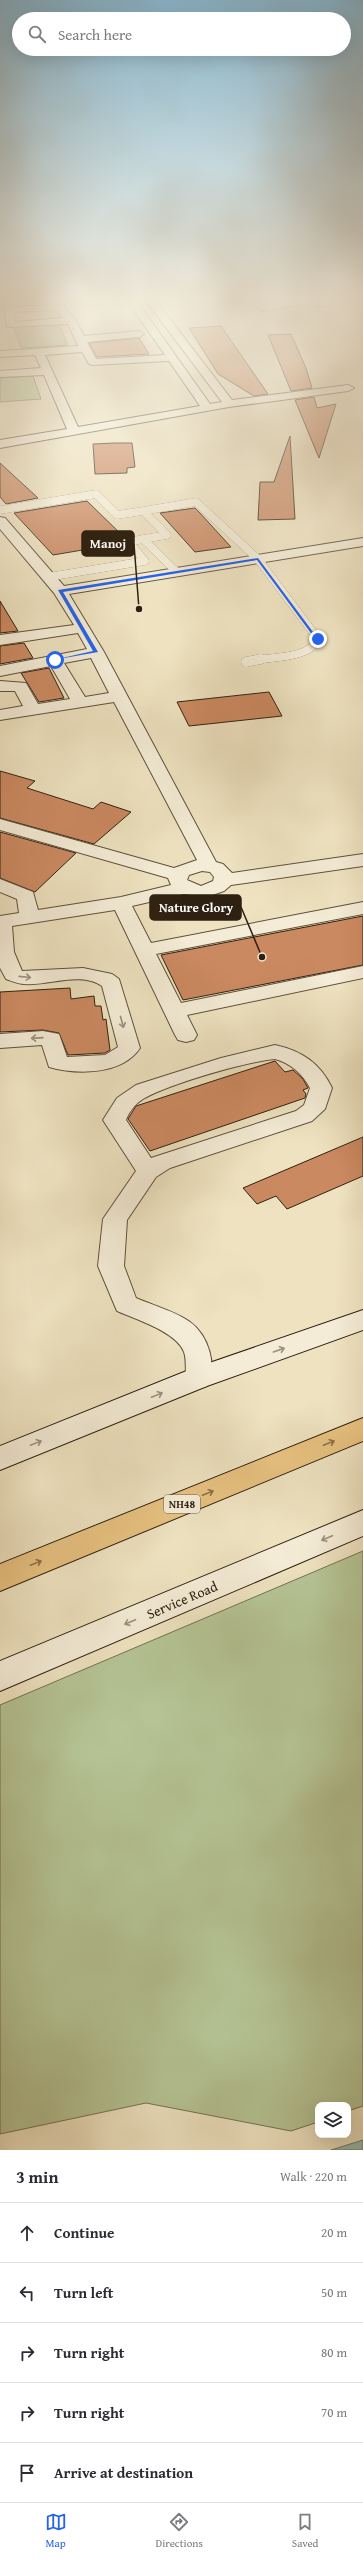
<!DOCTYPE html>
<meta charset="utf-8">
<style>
body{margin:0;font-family:"Gentium Book Plus",serif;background:#f7f7f7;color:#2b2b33}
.controls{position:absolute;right:12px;bottom:12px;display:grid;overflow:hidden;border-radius:8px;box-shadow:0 4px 16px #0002}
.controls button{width:36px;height:36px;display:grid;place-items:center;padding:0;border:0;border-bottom:1px solid #e1e1e2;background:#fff;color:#2b2b33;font:20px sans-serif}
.stop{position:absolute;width:12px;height:12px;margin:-9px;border:3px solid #2563eb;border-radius:50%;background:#fff}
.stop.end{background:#2563eb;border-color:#fff;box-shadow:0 1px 4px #0008}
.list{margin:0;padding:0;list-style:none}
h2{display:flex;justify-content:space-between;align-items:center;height:52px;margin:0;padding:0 16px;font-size:17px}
h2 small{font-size:13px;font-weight:400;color:#7c7c81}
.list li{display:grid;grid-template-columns:26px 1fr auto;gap:12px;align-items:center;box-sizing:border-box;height:60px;padding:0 16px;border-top:1px solid #e1e1e2}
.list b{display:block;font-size:15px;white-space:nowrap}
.list em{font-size:13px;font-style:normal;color:#7c7c81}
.icon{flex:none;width:22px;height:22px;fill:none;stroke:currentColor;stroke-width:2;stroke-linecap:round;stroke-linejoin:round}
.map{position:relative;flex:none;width:363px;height:2150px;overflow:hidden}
.search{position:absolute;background:#fff;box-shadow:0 4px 16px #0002;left:12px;right:12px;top:12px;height:44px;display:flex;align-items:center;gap:10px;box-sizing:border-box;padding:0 14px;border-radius:22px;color:#7c7c81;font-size:15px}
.sheet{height:352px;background:#fff}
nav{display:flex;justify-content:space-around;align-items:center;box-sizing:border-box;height:56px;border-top:1px solid #e1e1e2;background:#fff;font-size:11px;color:#7c7c81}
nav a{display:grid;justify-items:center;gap:2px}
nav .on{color:#2563eb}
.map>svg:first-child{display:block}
.green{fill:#b5c495;stroke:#727253}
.water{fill:#99beb2;stroke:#6e7f72}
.building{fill:#cb8961;stroke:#2e2111}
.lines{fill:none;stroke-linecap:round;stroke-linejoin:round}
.service-far1-casing{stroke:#5e513d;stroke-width:8}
.service-casing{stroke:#5e513d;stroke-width:10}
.minor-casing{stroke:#5e513d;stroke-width:2}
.secondary-casing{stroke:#2e2111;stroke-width:2}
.trunk-casing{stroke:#2e2111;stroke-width:2}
.service-far1{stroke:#f4ecd6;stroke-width:8}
.service{stroke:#f4ecd6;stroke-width:10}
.minor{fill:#f4ecd6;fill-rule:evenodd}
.secondary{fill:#f4ecd6;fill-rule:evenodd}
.trunk{fill:#e7c180;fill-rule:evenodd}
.oneway{stroke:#9b917d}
.oneway2{stroke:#8a7148}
.route{fill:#2563eb}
.labels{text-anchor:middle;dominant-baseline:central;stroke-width:3;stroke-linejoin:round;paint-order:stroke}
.shield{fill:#f4ecd6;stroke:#695e4c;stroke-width:1}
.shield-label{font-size:11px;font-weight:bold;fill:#2e2111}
.near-street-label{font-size:14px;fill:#2e2111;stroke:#f4ecd6}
.leader{fill:none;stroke:#2e2111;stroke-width:1.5}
.callout-dot{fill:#2e2111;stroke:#f4ecd6;stroke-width:1.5}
.callout{fill:#2e2111;stroke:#2e2111;stroke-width:1.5}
.callout-label{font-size:13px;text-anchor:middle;font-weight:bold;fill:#fff}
</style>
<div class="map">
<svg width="363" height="2150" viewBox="0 0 363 2150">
<rect width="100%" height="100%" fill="#eee2c0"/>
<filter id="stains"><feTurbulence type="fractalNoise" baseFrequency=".005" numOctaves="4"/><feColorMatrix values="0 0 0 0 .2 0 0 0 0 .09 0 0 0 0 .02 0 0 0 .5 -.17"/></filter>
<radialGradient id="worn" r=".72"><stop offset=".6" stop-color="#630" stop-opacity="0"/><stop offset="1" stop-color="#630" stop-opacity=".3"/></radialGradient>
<g class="green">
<path d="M58,323L68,345L21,348L13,326Z"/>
<path d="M33,376L41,399L0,402V378Z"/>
<path d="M363,1551V2106L348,2111V2105H318V2122L291,2131L146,2103L0,2134V1705Z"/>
</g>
<path class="water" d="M363,2140V2150H331Z"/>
<g class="building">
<path d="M221,326L268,394L254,396L218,374L189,328Z"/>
<path d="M291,334L306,368L312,388L291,391L268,335Z"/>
<path d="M139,338L149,354L97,357L89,343Z"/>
<path d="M314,397L317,408L336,404L319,458L295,400Z"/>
<path d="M290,436L295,519L258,520L260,482H274Z"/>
<path d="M115,443H132L135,467L127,468V473L95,474L93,444Z"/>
<path d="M0,463L38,498L6,504L0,497Z"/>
<path d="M87,501L125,538L124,543L53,555L14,513Z"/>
<path d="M195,508L199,512L231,547L195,552L160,513Z"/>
<path d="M0,601L18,631L0,633Z"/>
<path d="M24,643L33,658L0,664V646Z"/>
<path d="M49,668L64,698L39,702L21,673Z"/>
<path d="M269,692L282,716L189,726L177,702Z"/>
<path d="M0,771L35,781L27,788L93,809L101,802L131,812L94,844L0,818Z"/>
<path d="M0,832L76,853L35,892L0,878Z"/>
<path d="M363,916V965L183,1000L161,955Z"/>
<path d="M70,988L71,999L94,996L95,1006H101L103,1020L106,1019L110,1050L105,1053L68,1055L59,1033L43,1030L0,1032V992Z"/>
<path d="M275,1061L285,1072L293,1070L303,1079L308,1088L303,1090L306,1094L305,1098L150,1151L128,1119L136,1106Z"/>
<path d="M363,1137V1176L287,1209L276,1196L257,1204L243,1188Z"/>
</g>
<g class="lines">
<defs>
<g id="service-far1">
<path d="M0,510L96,494L117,515L143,511"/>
<path d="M177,572L143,539L167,535L143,511L196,502L258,559L318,639C310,658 274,657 255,660"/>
<path d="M48,577L145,561L129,542L143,539"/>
</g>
<path id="service" d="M246,662L261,659"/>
<g id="minor">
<path d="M124,297H134L210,404L222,402L143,297H153L232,400L348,385L354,388L348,391L229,407L0,448V440L67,429L44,375L0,377V371L41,368L35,355L0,357V351L78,346L68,324L7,327L4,307L62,305L75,319L84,336L139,331L144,334L139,337L87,342L96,359L165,355ZM55,310L63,318L15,322L14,312ZM82,352L89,364L93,365L169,361L200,406L78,427L45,355Z"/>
<path d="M235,297H247L265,305L291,301L287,297H298L305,302L300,305L264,311Z"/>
<path d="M333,297H343L345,299C339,306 311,309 305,302L310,299Z"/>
<path d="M0,517L5,518L64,586L363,538V546L69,594L104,652L216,862L223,864L232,873L363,854V866L231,885L224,891L207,897L184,894L132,906L151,943L363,902V914L156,954L181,1003L363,966V978L187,1015L197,1035L194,1040L186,1042L178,1040L175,1035L115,910L12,926L14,952L22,971L83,968L112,974L119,979L140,1048C122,1075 77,1075 49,1067L42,1045L0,1048V1034L43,1031L59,1034L67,1057L105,1055L118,1047L102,986C80,971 49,986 24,984C18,984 12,981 6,979L0,968V916L19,913L17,899L0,892V879L33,892L38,910L121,897L171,885L168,878L0,830V819L174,868L197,860L114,702L0,720V710L23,706L15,691H0V681L26,683L38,704L70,699L51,666L0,676V666L87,649L78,633L0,645V635L74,625L54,593L0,529ZM91,658L109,693L85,697L64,663ZM202,871L210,872L214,877L213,881L201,886L187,880L189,875Z"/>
<path d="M275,1045C302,1051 320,1063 332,1088L325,1109L312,1121L170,1168L156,1177L127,1220L124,1266L136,1298C152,1305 177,1312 190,1322C208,1335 218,1365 207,1386L198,1389L189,1386C183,1374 188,1364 184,1352C177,1332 135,1319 117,1311L98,1266L103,1219L136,1171L103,1120L117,1098L136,1085L221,1058ZM275,1059C290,1063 303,1074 310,1088L304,1105L296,1111L151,1158L126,1120C129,1112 135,1104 143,1099C169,1084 245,1062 275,1059Z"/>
</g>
<g id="secondary">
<path d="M363,1310V1330L207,1386L0,1470V1446L189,1370Z"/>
<path d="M363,1510V1536L0,1691V1661Z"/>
</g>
<path id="trunk" d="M363,1418V1441L0,1591V1564Z"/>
</defs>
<use href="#service-far1" class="service-far1-casing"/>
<use href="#service" class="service-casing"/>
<use href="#minor" class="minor-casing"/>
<use href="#secondary" class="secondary-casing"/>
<use href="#trunk" class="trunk-casing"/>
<use href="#service-far1" class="service-far1"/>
<use href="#service" class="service"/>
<use href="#minor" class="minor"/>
<use href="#secondary" class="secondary"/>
<use href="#trunk" class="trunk"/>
</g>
<defs><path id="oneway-shaft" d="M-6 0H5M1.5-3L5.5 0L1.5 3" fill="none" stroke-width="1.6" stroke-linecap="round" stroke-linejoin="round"/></defs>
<g class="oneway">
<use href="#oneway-shaft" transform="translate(25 977) rotate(6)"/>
<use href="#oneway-shaft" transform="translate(122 1022) rotate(75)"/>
<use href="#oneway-shaft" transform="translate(37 1038) rotate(176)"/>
<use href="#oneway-shaft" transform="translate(279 1350) rotate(-19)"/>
<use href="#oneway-shaft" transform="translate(157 1395) rotate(-22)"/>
<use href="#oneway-shaft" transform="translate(36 1443) rotate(-22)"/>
<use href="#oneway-shaft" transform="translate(327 1538) rotate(157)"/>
<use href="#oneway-shaft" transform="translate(130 1622) rotate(157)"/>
</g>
<g class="oneway2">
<use href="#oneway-shaft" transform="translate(329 1443) rotate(-22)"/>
<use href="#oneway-shaft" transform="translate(208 1493) rotate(-22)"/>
<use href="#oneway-shaft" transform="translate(36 1563) rotate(-22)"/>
</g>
<linearGradient id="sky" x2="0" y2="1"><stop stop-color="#88b8d2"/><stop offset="0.5" stop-color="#f7f2e3"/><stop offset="1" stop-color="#f7f2e3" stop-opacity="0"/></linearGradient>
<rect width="363" height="598" fill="url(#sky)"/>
<path class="route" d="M258,558L319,640H316L257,560L63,592L98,652L53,660L93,651L58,590Z"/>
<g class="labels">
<rect class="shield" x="164" y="1495" width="36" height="18" rx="3"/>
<g class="shield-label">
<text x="182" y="1504">NH48</text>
</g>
<g class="near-street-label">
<text transform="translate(182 1600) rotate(-23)">Service Road</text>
</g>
</g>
<path class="leader" d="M139 609L134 544M262 957L241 907"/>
<g class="callout-dot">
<circle cx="139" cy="609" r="4"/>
<circle cx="262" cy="957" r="4"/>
</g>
<g class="callout">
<rect x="82" y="531" width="52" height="25" rx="4"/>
<rect x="150" y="895" width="91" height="25" rx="4"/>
</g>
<g class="callout-label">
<text x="108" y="548">Manoj</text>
<text x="196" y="912">Nature Glory</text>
</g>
<rect width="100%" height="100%" filter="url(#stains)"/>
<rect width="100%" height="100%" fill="url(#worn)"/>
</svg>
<div class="controls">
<button><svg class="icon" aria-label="layers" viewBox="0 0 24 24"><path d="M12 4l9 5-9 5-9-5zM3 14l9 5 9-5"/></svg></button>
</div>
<div class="stop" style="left:55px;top:660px"></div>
<div class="stop end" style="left:318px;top:639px"></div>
<div class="search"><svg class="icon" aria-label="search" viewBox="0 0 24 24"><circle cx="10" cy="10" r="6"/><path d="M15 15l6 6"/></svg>Search here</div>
</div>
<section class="sheet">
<h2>3 min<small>Walk · 220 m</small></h2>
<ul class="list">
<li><svg class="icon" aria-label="ahead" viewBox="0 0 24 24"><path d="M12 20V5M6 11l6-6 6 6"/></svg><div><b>Continue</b></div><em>20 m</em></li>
<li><svg class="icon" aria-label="left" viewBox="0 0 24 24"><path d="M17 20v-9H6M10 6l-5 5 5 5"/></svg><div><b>Turn left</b></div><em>50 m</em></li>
<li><svg class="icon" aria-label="right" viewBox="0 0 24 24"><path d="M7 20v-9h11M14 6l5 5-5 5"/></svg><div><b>Turn right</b></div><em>80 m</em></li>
<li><svg class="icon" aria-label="right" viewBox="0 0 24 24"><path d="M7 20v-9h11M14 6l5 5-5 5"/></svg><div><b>Turn right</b></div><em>70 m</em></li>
<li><svg class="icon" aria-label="arrive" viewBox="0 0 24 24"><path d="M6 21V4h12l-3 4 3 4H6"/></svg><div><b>Arrive at destination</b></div></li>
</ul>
</section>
<nav>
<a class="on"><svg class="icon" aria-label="map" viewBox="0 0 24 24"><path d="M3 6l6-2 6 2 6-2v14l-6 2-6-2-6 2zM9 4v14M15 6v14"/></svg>Map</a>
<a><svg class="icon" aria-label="directions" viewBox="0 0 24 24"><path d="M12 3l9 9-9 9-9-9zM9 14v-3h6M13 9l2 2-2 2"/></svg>Directions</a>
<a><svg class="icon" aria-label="saved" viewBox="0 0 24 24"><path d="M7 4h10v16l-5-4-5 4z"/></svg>Saved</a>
</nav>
